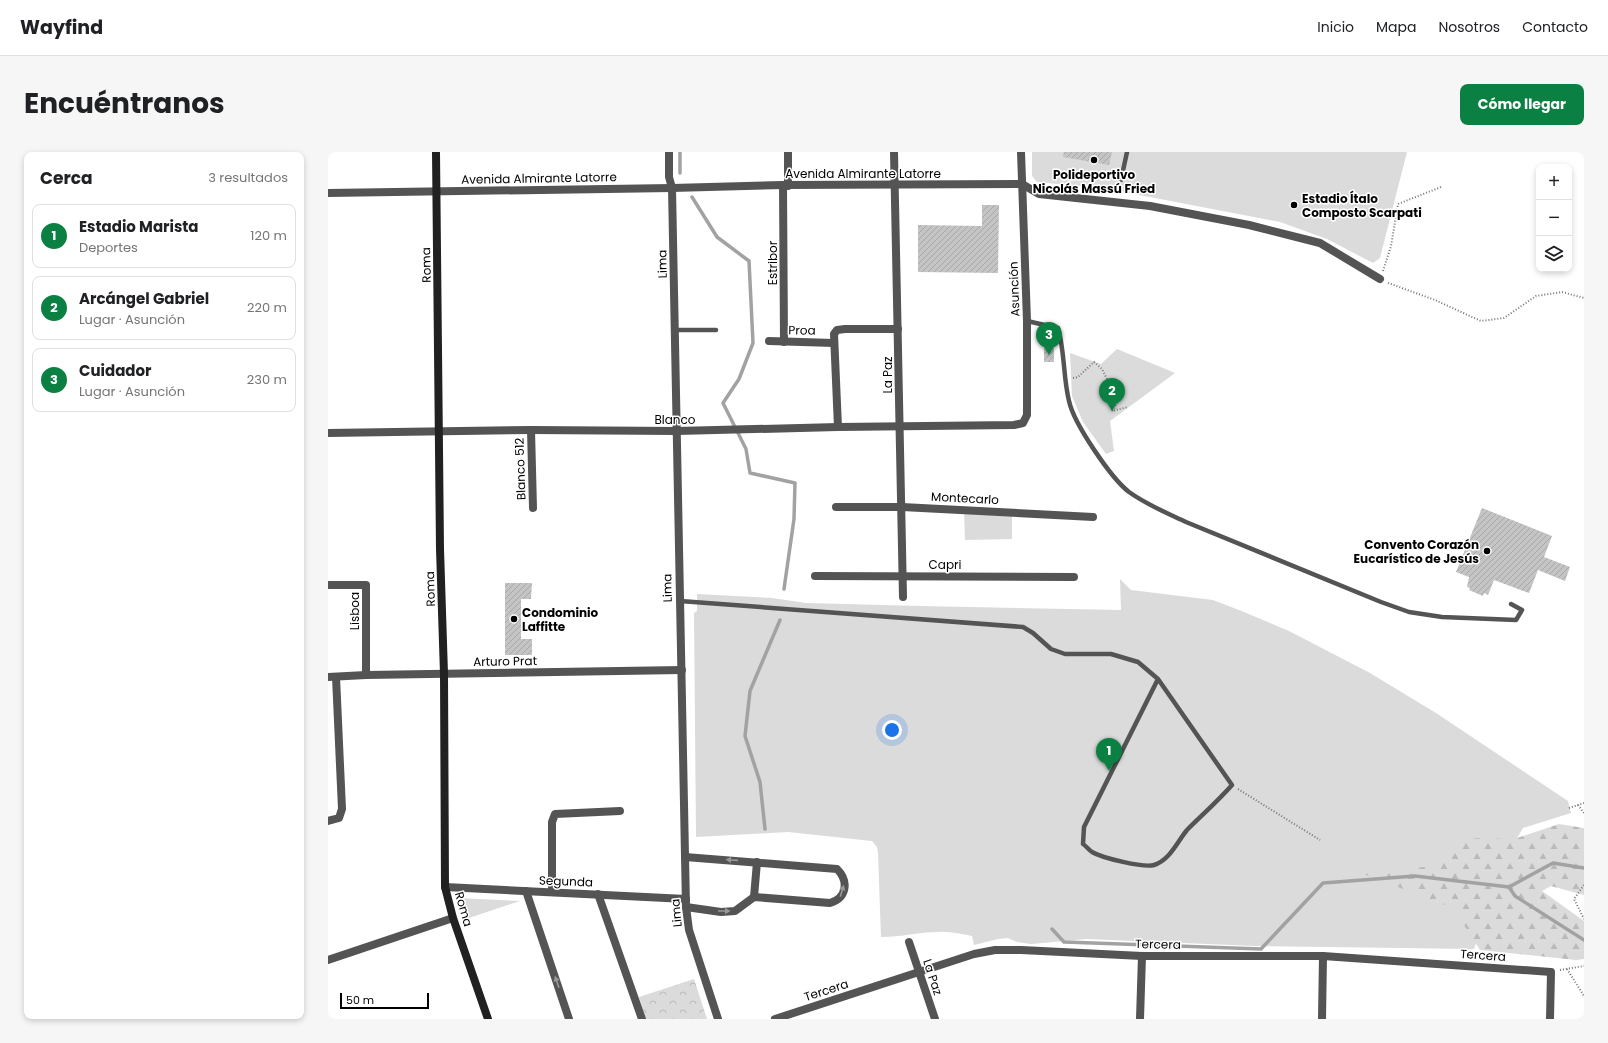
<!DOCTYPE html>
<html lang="es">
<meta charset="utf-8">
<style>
body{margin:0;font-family:Poppins,sans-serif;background:#f6f6f6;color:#202124}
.controls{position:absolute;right:12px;top:12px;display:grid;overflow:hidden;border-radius:8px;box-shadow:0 2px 6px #0003}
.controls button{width:36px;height:36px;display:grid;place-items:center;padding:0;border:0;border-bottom:1px solid #e0e0e0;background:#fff;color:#202124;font:20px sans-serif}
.scale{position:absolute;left:12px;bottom:10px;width:89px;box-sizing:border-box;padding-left:4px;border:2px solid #000;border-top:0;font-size:11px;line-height:14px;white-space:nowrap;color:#000;-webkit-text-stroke:3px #fff;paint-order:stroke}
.you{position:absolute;left:564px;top:578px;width:14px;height:14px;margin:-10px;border:3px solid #fff;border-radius:50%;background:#1a73e8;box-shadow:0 0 0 6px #1a73e833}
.badge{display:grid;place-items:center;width:26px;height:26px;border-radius:50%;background:#0b8043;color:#fff;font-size:13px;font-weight:700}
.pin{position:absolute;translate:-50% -33px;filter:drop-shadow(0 1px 2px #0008)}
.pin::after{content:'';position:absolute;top:21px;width:14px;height:12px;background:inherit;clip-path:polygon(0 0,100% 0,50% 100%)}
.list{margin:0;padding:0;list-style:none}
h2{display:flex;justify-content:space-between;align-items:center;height:52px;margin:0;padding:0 16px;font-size:17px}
h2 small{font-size:13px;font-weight:400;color:#757577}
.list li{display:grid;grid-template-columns:26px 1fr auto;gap:12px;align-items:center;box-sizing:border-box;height:64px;margin:0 8px 8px;padding:0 8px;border:1px solid #e0e0e0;border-radius:8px}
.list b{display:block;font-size:15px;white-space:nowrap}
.list p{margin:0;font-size:13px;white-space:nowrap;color:#757577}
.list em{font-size:13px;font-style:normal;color:#757577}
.icon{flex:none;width:22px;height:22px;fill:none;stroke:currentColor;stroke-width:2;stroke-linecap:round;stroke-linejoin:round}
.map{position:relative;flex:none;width:1256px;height:867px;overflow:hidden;border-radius:8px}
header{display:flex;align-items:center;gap:24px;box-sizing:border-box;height:56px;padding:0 20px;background:#fff;border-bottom:1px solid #e0e0e0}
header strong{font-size:19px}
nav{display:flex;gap:22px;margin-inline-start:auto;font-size:14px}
.intro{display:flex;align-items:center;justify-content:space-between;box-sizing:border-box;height:96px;padding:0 24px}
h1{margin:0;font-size:28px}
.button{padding:10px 18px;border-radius:8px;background:#0b8043;color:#fff;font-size:14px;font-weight:700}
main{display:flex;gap:24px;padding:0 24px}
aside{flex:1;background:#fff;border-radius:8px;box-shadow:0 2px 6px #0003}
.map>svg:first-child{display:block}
.green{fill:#dbdbdb}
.forest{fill:url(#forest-firs)}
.park{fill:url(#park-crowns)}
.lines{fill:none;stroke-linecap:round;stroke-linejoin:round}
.stream{stroke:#a2a2a2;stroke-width:3.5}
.building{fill:url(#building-hatch)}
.path{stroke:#767676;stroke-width:2;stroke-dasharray:1 2;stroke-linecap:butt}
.lane{stroke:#545454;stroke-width:4.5}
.street{stroke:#545454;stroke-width:8}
.secondary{stroke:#212121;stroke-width:8}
.oneway{fill:#989898}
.poi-dot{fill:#000;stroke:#fff;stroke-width:1.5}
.labels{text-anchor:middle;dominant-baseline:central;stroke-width:3;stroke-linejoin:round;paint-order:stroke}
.street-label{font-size:12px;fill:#000;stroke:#fff}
.poi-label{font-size:12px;font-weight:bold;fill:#000;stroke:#fff;text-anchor:start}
</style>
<header>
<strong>Wayfind</strong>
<nav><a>Inicio</a><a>Mapa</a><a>Nosotros</a><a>Contacto</a></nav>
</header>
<div class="intro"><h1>Encuéntranos</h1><a class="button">Cómo llegar</a></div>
<main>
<aside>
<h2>Cerca<small>3 resultados</small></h2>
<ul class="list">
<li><span class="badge">1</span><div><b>Estadio Marista</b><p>Deportes</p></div><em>120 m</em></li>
<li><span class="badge">2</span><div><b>Arcángel Gabriel</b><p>Lugar · Asunción</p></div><em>220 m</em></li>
<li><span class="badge">3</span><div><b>Cuidador</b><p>Lugar · Asunción</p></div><em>230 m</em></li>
</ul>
</aside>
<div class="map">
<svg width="1256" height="867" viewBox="0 0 1256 867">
<defs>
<pattern id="forest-firs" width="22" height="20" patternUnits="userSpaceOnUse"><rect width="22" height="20" fill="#dbdbdb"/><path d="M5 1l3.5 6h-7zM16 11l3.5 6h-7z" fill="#bababa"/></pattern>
<pattern id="park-crowns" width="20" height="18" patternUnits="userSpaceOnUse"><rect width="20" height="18" fill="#dbdbdb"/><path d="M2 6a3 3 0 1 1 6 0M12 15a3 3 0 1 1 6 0" fill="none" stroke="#bababa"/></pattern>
<pattern id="building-hatch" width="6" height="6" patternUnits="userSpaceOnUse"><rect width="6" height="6" fill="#c4c4c4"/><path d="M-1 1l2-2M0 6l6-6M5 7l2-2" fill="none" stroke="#a7a7a7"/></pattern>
</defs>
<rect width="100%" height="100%" fill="#fff"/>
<g class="green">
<path d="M704,0H1079L1052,106L1045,111L999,87L952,70L780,37L709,30L704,24Z"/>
<path d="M789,197L847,221L782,269L786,299L778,302L755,270L744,244L742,201L773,212Z"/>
<path d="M636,358H684V387L637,388Z"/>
<path d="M792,427L803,438L885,448L911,458L961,479L1042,521L1108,561L1240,649L1243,661L1195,676L1175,710L1146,797L927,794L759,787L703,792L689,790L680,786L670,787L646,793L644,784C633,782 621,779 610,780C591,780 574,785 553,785L550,701L549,695L544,689L460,680L368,685L366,461L369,459V442L444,446L478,451L593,454L793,458Z"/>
<path d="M131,746L192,749L138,767Z"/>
</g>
<path class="forest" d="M1231,672L1256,676V743L1223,734L1214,739L1256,769V807L1248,808L1152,798L1125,756L1033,721L1106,714L1135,686L1186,687Z"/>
<path class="park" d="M366,827L379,867H318L311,845Z"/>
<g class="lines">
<g class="stream">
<path d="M352,0V21"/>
<path d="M364,45L389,85L421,109L425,191L411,227L395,251L418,297L422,321L467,331L466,367L456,437"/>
<path d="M437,677L432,630L417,584L422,539L452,468"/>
<path d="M1181,735L1187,744L1256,788"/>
<path d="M724,777L736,790L933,797L995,731L1087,724L1181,735L1225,711L1256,716"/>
</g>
</g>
<g class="building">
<path d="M736,0H784L781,13L735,5Z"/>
<path d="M654,53H671L670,121L590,120V73L654,74Z"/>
<rect x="716" y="196" width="10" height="14"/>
<path d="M1154,356L1224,384L1216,405L1242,415L1237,429L1210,418L1201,441L1166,428L1160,443L1156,441L1155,444L1141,438L1142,436L1139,435L1141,425L1128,420Z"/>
<path d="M177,431H204L203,447H193V487H204V503H177Z"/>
</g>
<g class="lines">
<g class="path">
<path d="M1055,119L1063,94L1070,52L1113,35"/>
<path d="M1060,131L1107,148L1153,169L1176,166L1208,144L1234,140L1256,146"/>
<path d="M745,226L750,225L766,210L774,217L790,249L784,259L800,255"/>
<path d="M910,637L992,688"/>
<path d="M1250,653L1256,661"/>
<path d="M1241,656L1256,651"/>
<path d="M1256,733L1246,747L1256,767"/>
<path d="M1239,817L1256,844"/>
<path d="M1232,818L1256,814"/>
</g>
<g class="lane">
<path d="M793,28L799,0"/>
<path d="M699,169L730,176C737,200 735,225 741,249C746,272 783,326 801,340C819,353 839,361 858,370L1053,450L1081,460L1114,465L1188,468L1194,458L1183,452"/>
<path d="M347,178H388"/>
<path d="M352,449L695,475L705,481L723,497L737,502H783L810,510L830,527L756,675L755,692C758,694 761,698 764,700C774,706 816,716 826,713C842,708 849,690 859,678C874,663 890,649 904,633L830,527"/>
</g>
<g class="street">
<path d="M341,0V25L344,36L358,755L361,778L390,867"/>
<path d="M566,0L575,445"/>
<path d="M455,33L456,190"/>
<path d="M460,34V0"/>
<path d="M0,41L344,36L455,33L694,32L711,42L822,54L921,73L992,91L1052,127"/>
<path d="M441,189L506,191"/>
<path d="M510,275L506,182L509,178L517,177H570"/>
<path d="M203,278L205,356"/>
<path d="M0,281L203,278L349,279L510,275L686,273L695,271L699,263V169L693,0"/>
<path d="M508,355H574L765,365"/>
<path d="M487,424L746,425"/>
<path d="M0,433H38V523"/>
<path d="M0,525L38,523L354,518"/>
<path d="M0,669L11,666L14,657L8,525"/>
<path d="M357,705L509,717C521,729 519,746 502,751L426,745L407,759L393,760L358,755"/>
<path d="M117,735L358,747"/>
<path d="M198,739L241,867"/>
<path d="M224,740V670L227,662L292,659"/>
<path d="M270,742L314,867"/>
<path d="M426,745L429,710"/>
<path d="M581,790L607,867"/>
<path d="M0,808L125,766"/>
<path d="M447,867L646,802L667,798H693L814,804H995L1223,820L1222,867"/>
<path d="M812,867L814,804"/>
<path d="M994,867L995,804"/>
</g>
<path class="secondary" d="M108,0L112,397L116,522L117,735L125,766L160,867"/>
</g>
<defs><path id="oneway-solid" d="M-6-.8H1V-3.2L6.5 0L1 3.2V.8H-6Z"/></defs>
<g class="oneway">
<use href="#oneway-solid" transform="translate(404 708) rotate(-176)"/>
<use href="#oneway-solid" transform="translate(514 739) rotate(-74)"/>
<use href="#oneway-solid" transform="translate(396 759)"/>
<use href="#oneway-solid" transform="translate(229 830) rotate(-109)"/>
</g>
<g class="poi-dot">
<circle cx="766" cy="8" r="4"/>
<circle cx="966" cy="53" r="4"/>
<circle cx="1159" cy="399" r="4"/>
<circle cx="186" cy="467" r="4"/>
</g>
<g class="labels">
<g class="street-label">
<text x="535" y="21">Avenida Almirante Latorre</text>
<text transform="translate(211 26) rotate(-1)">Avenida Almirante Latorre</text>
<text transform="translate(444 111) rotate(-90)">Estribor</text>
<text transform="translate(334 112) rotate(-91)">Lima</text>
<text transform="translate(98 113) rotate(-91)">Roma</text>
<text transform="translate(686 137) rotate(-92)">Asunción</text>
<text transform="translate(474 178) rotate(1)">Proa</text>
<text transform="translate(559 223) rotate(-90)">La Paz</text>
<text x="347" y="267">Blanco</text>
<text transform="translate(192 317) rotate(-92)">Blanco 512</text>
<text transform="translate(637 346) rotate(3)">Montecarlo</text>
<text x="617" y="412">Capri</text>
<text transform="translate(339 436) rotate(-91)">Lima</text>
<text transform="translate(102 437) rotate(-92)">Roma</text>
<text transform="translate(26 459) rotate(-90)">Lisboa</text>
<text transform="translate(177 509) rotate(-1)">Arturo Prat</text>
<text transform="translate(238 729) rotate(2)">Segunda</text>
<text transform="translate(136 757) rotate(74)">Roma</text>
<text transform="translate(348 761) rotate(-95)">Lima</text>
<text transform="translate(830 792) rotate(1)">Tercera</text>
<text transform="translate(1155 803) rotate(4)">Tercera</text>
<text transform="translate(605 825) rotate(72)">La Paz</text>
<text transform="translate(498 838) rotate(-18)">Tercera</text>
</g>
<g class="poi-label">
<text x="766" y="22" text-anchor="middle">Polideportivo<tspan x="766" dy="14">Nicolás Massú Fried</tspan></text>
<text x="974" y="46">Estadio Ítalo<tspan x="974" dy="14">Composto Scarpati</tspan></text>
<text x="1151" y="392" text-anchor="end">Convento Corazón<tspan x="1151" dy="14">Eucarístico de Jesús</tspan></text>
<text x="194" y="460">Condominio<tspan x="194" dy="14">Laffitte</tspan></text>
</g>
</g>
</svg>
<div class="controls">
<button>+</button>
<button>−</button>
<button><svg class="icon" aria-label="layers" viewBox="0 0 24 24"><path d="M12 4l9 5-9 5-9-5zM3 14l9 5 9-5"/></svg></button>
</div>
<div class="scale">50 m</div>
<div class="you"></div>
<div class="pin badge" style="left:781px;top:619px">1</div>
<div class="pin badge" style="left:784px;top:259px">2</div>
<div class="pin badge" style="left:721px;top:203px">3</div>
</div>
</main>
